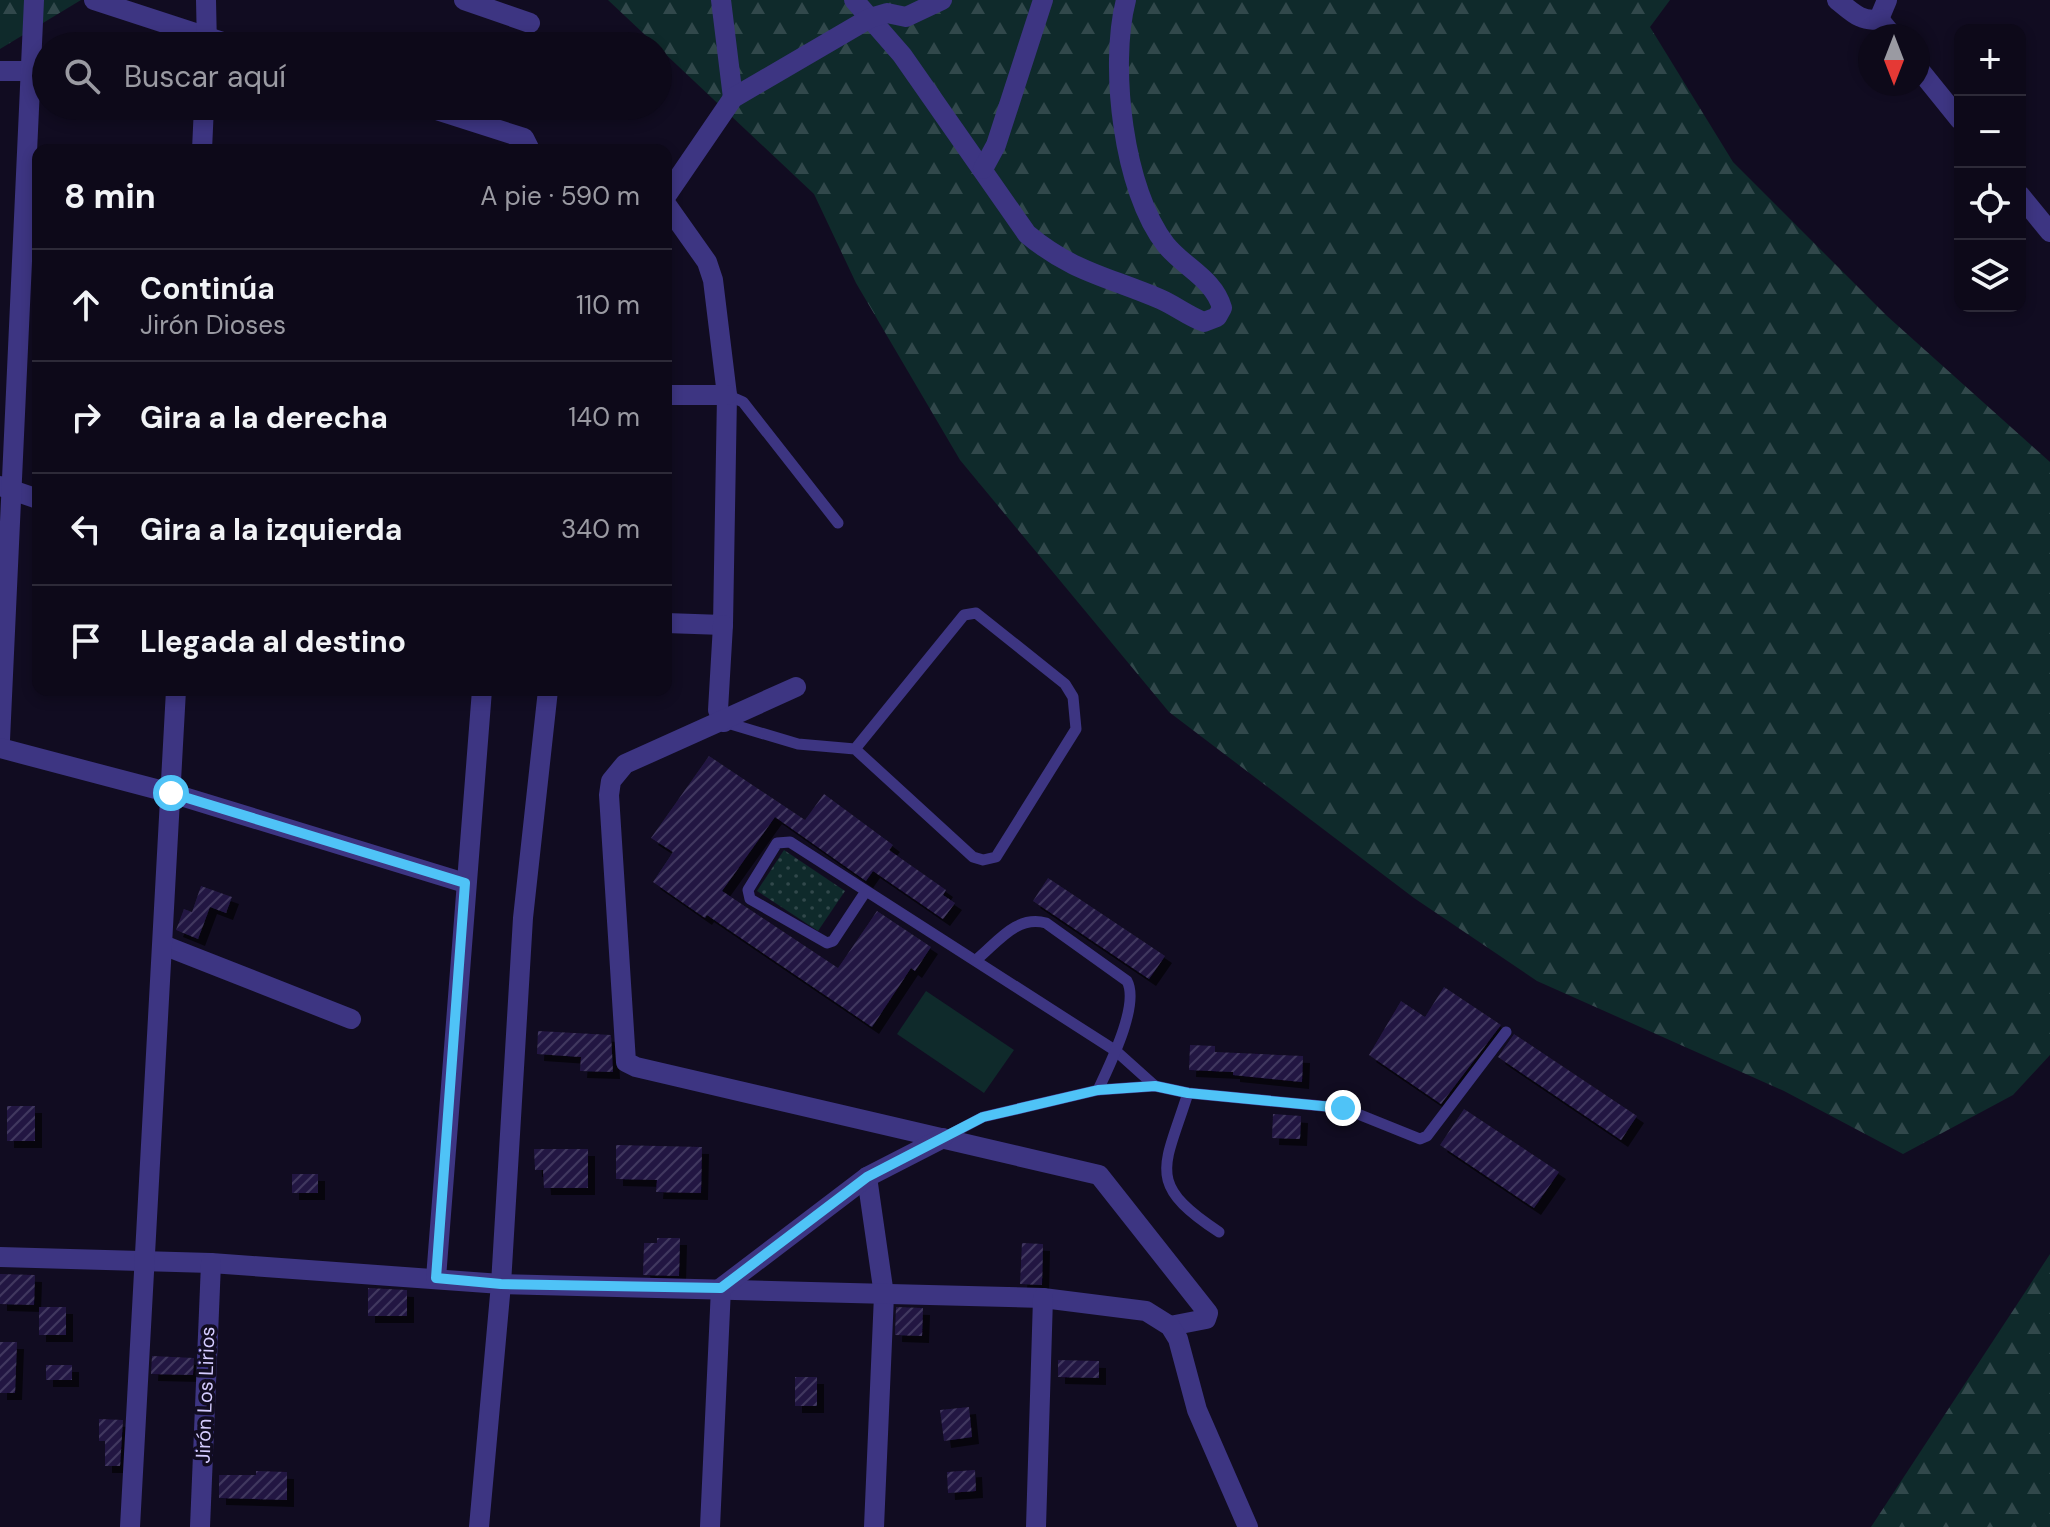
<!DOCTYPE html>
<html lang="es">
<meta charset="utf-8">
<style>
body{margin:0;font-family:"DM Sans",sans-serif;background:#1b1726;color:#f1f3f6}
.controls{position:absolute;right:24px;top:24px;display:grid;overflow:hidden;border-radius:16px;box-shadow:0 4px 12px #0003}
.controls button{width:72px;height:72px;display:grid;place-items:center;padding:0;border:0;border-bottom:2px solid #2d2a38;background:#0d0919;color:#f1f3f6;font:40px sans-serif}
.compass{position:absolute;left:1858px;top:24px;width:72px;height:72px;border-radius:50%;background:#0d0919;box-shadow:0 4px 12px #0003;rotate:180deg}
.stop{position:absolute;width:24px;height:24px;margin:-18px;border:6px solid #4fc3f7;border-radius:50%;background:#fff}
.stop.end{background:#4fc3f7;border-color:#fff;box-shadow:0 2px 8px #0008}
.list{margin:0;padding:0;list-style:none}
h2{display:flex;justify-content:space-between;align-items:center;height:104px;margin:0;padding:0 32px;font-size:34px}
h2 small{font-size:26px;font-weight:400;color:#9a9aa2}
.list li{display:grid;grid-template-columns:52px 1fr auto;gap:24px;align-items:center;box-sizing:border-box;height:112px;padding:0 32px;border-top:2px solid #2d2a38}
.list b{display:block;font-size:30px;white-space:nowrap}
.list p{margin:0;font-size:26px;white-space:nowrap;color:#9a9aa2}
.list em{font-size:26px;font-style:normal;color:#9a9aa2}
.icon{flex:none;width:44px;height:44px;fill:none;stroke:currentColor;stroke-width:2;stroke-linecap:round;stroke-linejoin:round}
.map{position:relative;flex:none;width:2050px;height:1527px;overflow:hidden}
.search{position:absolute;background:#0d0919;box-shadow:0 4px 12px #0003;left:32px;top:32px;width:640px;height:88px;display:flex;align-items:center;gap:20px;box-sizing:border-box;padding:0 28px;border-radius:44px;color:#9a9aa2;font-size:30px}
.panel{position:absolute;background:#0d0919;box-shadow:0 4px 12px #0003;left:32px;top:144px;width:640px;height:552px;border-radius:16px}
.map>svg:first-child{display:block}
.grass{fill:#0f2a2b}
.forest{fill:url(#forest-firs)}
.park{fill:url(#park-dots)}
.building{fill:url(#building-hatch);filter:url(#shadow)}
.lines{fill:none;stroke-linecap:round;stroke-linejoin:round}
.service{stroke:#3d3582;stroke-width:11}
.minor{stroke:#3d3582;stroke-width:20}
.route{stroke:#4fc3f7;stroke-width:10}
.labels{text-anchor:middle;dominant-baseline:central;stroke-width:7;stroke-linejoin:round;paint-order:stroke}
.street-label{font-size:20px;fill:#d5ccff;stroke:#110c21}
</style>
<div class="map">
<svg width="2050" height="1527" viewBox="0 0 2050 1527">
<defs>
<pattern id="forest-firs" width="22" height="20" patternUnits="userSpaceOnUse" patternTransform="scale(2)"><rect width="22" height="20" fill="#0f2a2b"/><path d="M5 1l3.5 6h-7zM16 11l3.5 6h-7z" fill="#31484b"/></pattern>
<pattern id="park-dots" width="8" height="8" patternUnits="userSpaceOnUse" patternTransform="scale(2)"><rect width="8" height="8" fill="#0f2a2b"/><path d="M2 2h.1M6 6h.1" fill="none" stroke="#31484b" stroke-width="1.8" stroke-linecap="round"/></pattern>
<pattern id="building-hatch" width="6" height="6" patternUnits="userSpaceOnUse" patternTransform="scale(2)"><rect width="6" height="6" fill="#231843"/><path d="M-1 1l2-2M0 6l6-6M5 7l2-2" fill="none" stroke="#42385f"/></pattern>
<filter id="shadow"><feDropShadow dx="7" dy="7" stdDeviation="0" flood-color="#0009"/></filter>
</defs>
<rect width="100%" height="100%" fill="#110c21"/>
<path class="grass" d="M926,991L1014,1050L984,1093L897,1034Z"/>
<g class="forest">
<path d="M0,0H81L0,49Z"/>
<path d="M608,0H1670L1650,27L1733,162L1887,316L2050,462V1055L2013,1095L1903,1154L1784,1091L1537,981L1414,898L1169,712L960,460L856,283L814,194Z"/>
<path d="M2050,1254V1527H1871Z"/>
</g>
<path class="park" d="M784,850L845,891L818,931L757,891Z"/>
<g class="building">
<path d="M709,756L805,820L824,794L893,845L889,850L946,890L943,895L955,903L943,919L873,871L866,881L775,817L722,891L838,968L877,911L931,947L915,971L911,968L872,1027L707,915L705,918L653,882L673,852L651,838Z"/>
<path d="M1048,878L1165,956L1149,979L1033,901Z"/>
<path d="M201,886L232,897L226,913L210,907L198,939L176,930L184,909L192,912Z"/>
<path d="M1444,987L1501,1025L1441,1104L1369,1055L1401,1001L1425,1017Z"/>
<path d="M538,1031L611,1035L613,1072L580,1071L581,1057L537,1054Z"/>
<path d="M1514,1034L1637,1116L1621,1140L1498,1057Z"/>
<path d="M1190,1045L1215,1046V1052L1303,1056L1302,1082L1233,1075V1072L1189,1070Z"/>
<rect x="7" y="1106" width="28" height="35"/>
<path d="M1464,1109L1559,1172L1534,1208L1440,1145Z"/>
<path d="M1273,1114L1301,1116L1300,1139L1272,1138Z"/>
<path d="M616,1145L702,1147L701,1193L656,1192L657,1180L616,1179Z"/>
<path d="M534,1149H588V1188H544L543,1170H535Z"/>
<rect x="292" y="1174" width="26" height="19"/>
<path d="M657,1238H680L679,1276L643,1275L644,1243H657Z"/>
<path d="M1022,1243L1043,1244L1042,1285L1020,1284Z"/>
<path d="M0,1274L35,1275L34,1305L0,1304Z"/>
<path d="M368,1288L407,1290V1316H368Z"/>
<rect x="39" y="1307" width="27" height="28"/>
<path d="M896,1307L923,1308L922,1336L895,1335Z"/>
<path d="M0,1342H17L15,1393H0Z"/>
<path d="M152,1356L194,1358L193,1375L151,1374Z"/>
<path d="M1058,1360L1099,1361V1378L1058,1377Z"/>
<rect x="46" y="1365" width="26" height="15"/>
<rect x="795" y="1377" width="22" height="29"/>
<path d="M969,1407L972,1437L944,1441L940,1410Z"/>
<path d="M99,1419L123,1420L120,1466H105V1441H99Z"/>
<path d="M975,1470L976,1491L948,1493L947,1472Z"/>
<path d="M256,1471L287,1472V1500L219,1498V1475H256Z"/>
</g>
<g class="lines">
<g class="service">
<path d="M727,395L743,402L838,523"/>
<path d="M724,722L798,744L855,749L973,857L983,860L996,857L1076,729L1073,697L1065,684L976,613L964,615L855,749"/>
<path d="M866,891L833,941L827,943L750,899L748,890L777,843L790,842L1116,1051L1155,1086"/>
<path d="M976,960C998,942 1016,915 1046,923L1127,981C1140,1005 1109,1066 1098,1090"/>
<path d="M1188,1093C1165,1167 1144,1183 1219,1232"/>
<path d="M943,1138L983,1117L1098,1090L1155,1086L1188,1093L1343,1108L1420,1139L1427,1136L1506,1032"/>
</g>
<g class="minor">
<path d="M94,0L235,46"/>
<path d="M206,0L207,46"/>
<path d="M464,0L530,23"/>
<path d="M721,0L733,98"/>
<path d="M854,0L902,55L1027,234C1072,272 1109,277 1160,299C1176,306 1188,316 1204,322L1217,317L1222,308C1214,279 1185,268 1166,245C1123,191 1109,65 1126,0"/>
<path d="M1837,0C1850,10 1861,23 1879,19L1887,0"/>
<path d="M1879,19L1893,36"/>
<path d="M1918,68L1960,120"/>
<path d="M0,71H31"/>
<path d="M424,106L524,138L530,150"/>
<path d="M202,150L204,106"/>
<path d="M983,169L996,145L1043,0"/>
<path d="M2020,195L2050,232"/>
<path d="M666,196L733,98L870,18L887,13L906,17L942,0"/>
<path d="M666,204L707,262L713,280L727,395L723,625L666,623"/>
<path d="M666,395H727"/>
<path d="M0,486L38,499"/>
<path d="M723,625L718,710L724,722"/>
<path d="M796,687L625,764L611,781L609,795L626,1062L636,1067L1099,1175L1208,1313L1206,1319L1170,1326"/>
<path d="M0,740L34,0"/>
<path d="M0,748L171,793L465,883"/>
<path d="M163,945L351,1019"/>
<path d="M867,1177L884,1295L874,1527"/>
<path d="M0,1257L211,1263L501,1284L1043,1298L1146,1311L1170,1326L1178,1339L1197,1410L1248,1527"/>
<path d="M436,1278L482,690"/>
<path d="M130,1527L176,690"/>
<path d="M200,1527L211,1263"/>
<path d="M479,1527L501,1284L523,918L548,690"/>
<path d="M710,1527L721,1288L867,1177L943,1138"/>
<path d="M1036,1527L1043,1298"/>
</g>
</g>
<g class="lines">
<path class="route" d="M171,793L465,883L436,1278L501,1284L721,1288L867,1177L983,1117L1098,1090L1155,1086L1188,1093L1343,1108"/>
</g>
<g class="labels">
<g class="street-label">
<text transform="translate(205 1395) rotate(-88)">Jirón Los Lirios</text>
</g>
</g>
</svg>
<div class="controls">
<button>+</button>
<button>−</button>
<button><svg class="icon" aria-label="locate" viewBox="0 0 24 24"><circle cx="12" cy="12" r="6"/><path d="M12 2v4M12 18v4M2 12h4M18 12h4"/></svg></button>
<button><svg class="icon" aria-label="layers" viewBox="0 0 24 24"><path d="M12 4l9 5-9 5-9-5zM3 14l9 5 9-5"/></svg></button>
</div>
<svg class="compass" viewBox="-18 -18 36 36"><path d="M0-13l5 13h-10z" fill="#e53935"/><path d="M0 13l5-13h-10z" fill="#9a9aa2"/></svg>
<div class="stop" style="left:171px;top:793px"></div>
<div class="stop end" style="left:1343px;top:1108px"></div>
<div class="search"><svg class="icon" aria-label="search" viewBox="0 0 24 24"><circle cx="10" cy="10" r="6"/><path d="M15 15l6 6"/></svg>Buscar aquí</div>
<section class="panel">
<h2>8 min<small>A pie · 590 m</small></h2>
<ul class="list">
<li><svg class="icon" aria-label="ahead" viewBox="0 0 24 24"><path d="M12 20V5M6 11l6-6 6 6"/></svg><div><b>Continúa</b><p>Jirón Dioses</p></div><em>110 m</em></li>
<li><svg class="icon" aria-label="right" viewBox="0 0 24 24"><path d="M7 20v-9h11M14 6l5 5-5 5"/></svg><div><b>Gira a la derecha</b></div><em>140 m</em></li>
<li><svg class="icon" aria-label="left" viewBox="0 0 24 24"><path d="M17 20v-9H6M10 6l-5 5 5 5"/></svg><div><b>Gira a la izquierda</b></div><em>340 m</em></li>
<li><svg class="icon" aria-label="arrive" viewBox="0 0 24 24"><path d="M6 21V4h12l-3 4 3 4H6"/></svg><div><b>Llegada al destino</b></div></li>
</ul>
</section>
</div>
